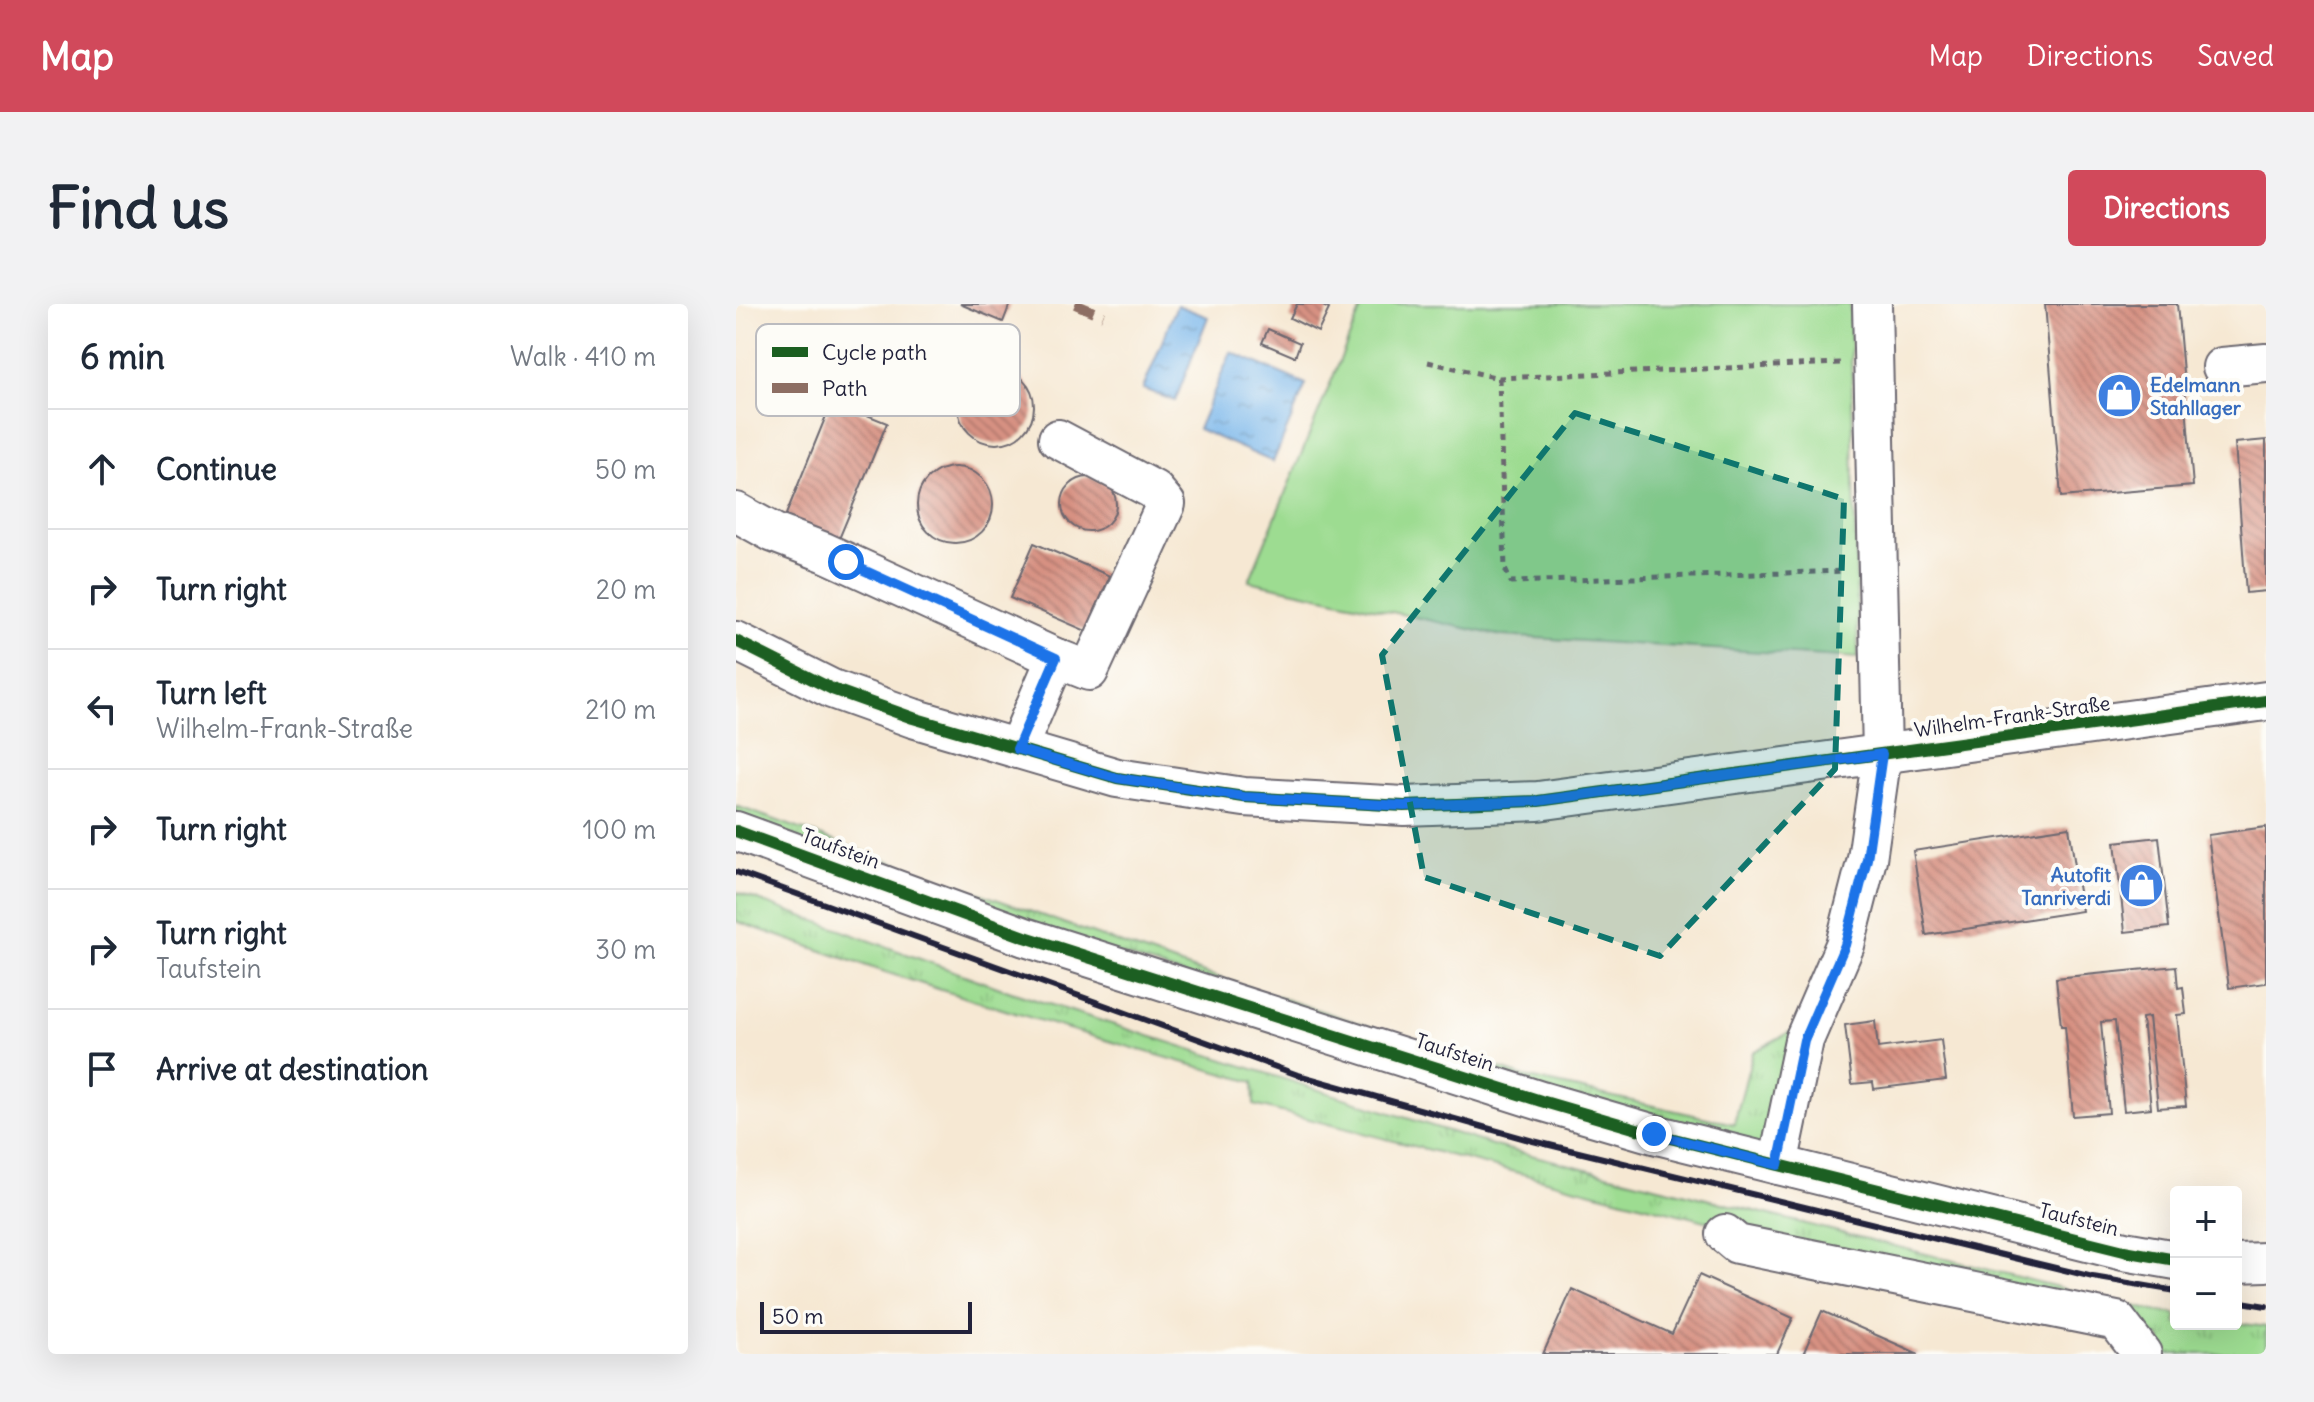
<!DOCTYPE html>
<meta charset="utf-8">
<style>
body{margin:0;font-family:Delius,sans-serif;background:#f2f2f3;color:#1f2937}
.controls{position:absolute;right:24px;bottom:24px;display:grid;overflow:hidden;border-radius:8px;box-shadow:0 8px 32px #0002}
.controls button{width:72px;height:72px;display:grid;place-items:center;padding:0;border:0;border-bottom:2px solid #e0e1e3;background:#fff;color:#1f2937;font:40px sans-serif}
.scale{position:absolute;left:24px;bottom:20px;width:212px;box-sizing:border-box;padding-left:8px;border:4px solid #22223b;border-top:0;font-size:22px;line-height:28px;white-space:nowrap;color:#22223b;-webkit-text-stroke:6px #fdfcf7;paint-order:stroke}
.stop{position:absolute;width:24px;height:24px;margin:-18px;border:6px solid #1a73e8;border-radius:50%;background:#fff}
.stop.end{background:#1a73e8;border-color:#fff;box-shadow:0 2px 8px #0008}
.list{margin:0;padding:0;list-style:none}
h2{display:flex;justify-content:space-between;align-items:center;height:104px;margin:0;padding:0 32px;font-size:34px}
h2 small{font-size:26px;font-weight:400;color:#747a83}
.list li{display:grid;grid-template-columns:52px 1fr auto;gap:24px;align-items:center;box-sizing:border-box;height:120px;padding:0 32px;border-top:2px solid #e0e1e3}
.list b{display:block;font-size:30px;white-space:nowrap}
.list p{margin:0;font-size:26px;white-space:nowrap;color:#747a83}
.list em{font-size:26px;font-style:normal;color:#747a83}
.icon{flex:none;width:44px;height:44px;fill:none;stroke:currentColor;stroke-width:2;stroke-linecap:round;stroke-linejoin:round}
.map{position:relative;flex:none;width:1530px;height:1050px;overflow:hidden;border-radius:8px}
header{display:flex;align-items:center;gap:48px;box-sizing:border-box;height:112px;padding:0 40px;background:#d1495b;color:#fff}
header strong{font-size:38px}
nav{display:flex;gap:44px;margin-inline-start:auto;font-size:28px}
.intro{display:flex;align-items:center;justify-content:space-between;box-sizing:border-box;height:192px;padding:0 48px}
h1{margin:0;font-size:56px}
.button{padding:20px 36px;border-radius:8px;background:#d1495b;color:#fff;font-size:28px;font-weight:700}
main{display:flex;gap:48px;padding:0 48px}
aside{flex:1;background:#fff;border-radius:8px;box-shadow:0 8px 32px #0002}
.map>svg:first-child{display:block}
.grass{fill:url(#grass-tufts);stroke:#607f66;stroke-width:2}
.garden{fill:#9ddc91;stroke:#607f66;stroke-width:2}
.water{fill:url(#water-ripples);stroke:#4d6c93;stroke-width:2}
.building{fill:url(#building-back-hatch)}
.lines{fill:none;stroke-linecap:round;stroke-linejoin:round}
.minor-casing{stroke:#6c6770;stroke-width:42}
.path{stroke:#6c6770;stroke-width:5;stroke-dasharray:6 6;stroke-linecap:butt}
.minor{stroke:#fff;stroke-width:38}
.rail{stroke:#22223b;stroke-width:6}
.quiet{stroke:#8d6e63;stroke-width:10;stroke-dasharray:20 10;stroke-linecap:butt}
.cycleway-casing{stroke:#fdfcf7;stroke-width:17}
.cycleway{stroke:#1b5e20;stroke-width:12}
.route{stroke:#1a73e8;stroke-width:10}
.marked{fill:#0f766e;fill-opacity:0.2;stroke:#0f766e;stroke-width:6;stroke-dasharray:16 10;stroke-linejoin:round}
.labels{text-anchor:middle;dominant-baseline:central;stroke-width:8;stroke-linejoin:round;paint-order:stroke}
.shop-label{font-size:20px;font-weight:bold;fill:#366cbe;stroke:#fdfcf7;text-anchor:start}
.street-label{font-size:20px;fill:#22223b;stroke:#fdfcf7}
.key{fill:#fdfcf7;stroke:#bbbbbf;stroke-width:2}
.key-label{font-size:22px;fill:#22223b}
</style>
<header>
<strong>Map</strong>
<nav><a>Map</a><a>Directions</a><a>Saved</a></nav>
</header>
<div class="intro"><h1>Find us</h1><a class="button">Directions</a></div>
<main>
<aside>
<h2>6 min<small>Walk · 410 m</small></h2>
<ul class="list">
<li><svg class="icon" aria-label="ahead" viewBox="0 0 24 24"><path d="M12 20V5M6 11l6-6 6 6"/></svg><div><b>Continue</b></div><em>50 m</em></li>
<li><svg class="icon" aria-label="right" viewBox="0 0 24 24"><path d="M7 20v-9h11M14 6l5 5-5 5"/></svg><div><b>Turn right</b></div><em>20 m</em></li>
<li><svg class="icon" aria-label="left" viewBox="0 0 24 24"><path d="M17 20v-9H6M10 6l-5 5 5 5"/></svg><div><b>Turn left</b><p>Wilhelm-Frank-Straße</p></div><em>210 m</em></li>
<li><svg class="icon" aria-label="right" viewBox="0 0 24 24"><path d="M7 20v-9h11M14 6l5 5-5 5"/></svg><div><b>Turn right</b></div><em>100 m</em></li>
<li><svg class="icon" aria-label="right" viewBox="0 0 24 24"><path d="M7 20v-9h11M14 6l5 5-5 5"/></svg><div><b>Turn right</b><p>Taufstein</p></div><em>30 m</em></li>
<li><svg class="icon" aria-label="arrive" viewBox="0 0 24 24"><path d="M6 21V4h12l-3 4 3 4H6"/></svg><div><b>Arrive at destination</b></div></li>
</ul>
</aside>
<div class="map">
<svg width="1530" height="1050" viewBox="0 0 1530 1050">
<defs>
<pattern id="grass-tufts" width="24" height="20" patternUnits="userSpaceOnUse" patternTransform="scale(2)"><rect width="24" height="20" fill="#9ddc91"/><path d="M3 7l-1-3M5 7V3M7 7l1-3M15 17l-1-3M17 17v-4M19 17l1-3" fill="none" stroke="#87bc7e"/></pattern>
<pattern id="water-ripples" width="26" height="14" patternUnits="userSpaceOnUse" patternTransform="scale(2)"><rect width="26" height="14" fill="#78b6eb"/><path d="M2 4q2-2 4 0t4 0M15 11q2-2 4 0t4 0" fill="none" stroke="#6294c0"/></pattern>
<pattern id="building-back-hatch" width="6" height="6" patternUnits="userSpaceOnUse" patternTransform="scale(2)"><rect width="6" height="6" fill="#d79182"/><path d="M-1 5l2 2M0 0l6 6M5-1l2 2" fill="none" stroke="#ae766c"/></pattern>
</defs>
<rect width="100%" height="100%" fill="#fdfcf7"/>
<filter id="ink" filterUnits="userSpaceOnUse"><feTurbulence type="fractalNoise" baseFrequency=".0125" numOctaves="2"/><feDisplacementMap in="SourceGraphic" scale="16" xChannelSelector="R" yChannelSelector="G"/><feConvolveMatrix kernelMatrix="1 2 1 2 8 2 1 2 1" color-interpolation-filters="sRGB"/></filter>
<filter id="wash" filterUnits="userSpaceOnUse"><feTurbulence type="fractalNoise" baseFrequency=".006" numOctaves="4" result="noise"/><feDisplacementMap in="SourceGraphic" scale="32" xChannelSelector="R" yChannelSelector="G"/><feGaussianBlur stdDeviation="1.8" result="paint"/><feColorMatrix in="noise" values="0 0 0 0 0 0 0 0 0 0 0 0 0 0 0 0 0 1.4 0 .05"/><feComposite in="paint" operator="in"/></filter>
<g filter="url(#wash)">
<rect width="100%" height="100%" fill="#f6e8d3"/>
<g class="grass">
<path d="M0,502L453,664L789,773L998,820L1017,748L1077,715L1042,861L0,527Z"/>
<path d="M0,588L278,689L759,842L1418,1007L1440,1010V1020L1500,1019L1530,1023V1050H1425V1034L518,801L517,778C343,730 170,678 0,617Z"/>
</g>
<path class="garden" d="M627,0H1114L1122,354L766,332L513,277Z"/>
<g class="water">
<path d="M441,1L472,13L439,97L407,85Z"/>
<path d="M495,48L570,80L537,158L462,125Z"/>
</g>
<g id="blocks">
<g class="building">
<path d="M224,0H274L267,18Z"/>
<path d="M561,0H583L593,5L582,28L554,14Z"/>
<path d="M1309,0H1441L1457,182L1325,193Z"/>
<path d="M532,25L564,39L559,53L526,39Z"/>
<circle cx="260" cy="102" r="38"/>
<path d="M96,97L151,119L103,235L49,213Z"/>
<path d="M1530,136V287L1510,289L1499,139Z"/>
<circle cx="219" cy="201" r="38"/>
<circle cx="353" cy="200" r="27"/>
<path d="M298,239L374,272L350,327L274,294Z"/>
<path d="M1333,523L1346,607L1190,631L1177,547Z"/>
<path d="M1530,523V679L1493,684L1472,531Z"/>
<path d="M1423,533L1433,623L1389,628L1379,538Z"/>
<path d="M1440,662L1442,684L1447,683L1450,710L1441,711L1450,802L1422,804L1413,713L1406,714L1415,804L1388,807L1379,717L1365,718L1373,809L1337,812L1329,722H1325L1320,674Z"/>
<path d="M1139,717L1142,744L1205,736L1210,776L1138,785L1137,778L1116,780L1109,721Z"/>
<path d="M963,971L1057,1014L1041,1050H807L836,985L936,1030Z"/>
<path d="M1086,1007L1183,1050H1067Z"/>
</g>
</g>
</g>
<g filter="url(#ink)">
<use href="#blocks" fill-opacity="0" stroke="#6c6770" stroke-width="2"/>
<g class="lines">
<defs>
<g id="minor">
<path d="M1486,63L1530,59"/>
<path d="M0,208L38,229L88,248L320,354L353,367L430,200L418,186L322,135"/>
<path d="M0,337L96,385L177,414L381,474L508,493L668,502L802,497L1530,397"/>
<path d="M281,445L320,354"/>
<path d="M0,527L289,633L805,797L918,830L1388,947L1440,956"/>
<path d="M1042,861L1068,736L1109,641L1131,555L1146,450L1136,0"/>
<path d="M989,930L1001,940L1381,1017L1406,1050"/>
<path d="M1500,959L1530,958"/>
</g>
</defs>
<use href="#minor" class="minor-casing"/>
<g class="path">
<path d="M692,58L763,74L1105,59"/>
<path d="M763,74L769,265L775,278L1109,267"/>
</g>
<use href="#minor" class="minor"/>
<g class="rail">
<path d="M0,568L562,771L797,837L1357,973L1440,987"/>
<path d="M1500,997L1530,1002"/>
</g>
<path class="quiet" d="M339,0L367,12"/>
<defs>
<g id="cycleway">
<path d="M0,337L96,385L177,414L381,474L508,493L668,502L802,497L1530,397"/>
<path d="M0,527L289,633L805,797L918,830L1388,947L1440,956"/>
</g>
</defs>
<use href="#cycleway" class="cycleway-casing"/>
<use href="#cycleway" class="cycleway"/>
</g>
</g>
<g class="lines" filter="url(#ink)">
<path class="route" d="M110,258L320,354L281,445L381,474L508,493L668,502L802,497L1146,450L1131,555L1109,641L1068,736L1042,861L918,830"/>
</g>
<path class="marked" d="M839,109L1108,195L1099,465L924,652L688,573L646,351Z"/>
<defs>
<symbol id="shop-disc" viewBox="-11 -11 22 22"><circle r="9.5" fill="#3f7fe0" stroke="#fdfcf7"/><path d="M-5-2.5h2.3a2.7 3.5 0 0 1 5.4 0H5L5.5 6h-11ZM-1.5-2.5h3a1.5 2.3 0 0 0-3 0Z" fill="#fff"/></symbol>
</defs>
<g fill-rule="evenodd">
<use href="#shop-disc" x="1358" y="66" width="51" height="51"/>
<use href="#shop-disc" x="1380" y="556" width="51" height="51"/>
</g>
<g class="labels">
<g class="shop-label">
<text x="1414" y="80">Edelmann<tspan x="1414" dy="23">Stahllager</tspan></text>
<text x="1375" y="570" text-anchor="end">Autofit<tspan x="1375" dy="23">Tanriverdi</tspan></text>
</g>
<g class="street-label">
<text transform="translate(1276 412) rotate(-8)">Wilhelm-Frank-Straße</text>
<text transform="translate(105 544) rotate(20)">Taufstein</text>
<text transform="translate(719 748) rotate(18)">Taufstein</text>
<text transform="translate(1343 915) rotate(14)">Taufstein</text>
</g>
</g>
<rect x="20" y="20" width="264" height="92" rx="12" class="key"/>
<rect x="36" y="43" width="36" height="10" fill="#1b5e20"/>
<rect x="36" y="79" width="36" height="10" fill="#8d6e63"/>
<g class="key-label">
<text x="86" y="56">Cycle path</text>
<text x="86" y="92">Path</text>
</g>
</svg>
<div class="controls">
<button>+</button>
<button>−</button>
</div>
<div class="scale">50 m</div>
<div class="stop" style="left:110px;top:258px"></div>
<div class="stop end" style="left:918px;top:830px"></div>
</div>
</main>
